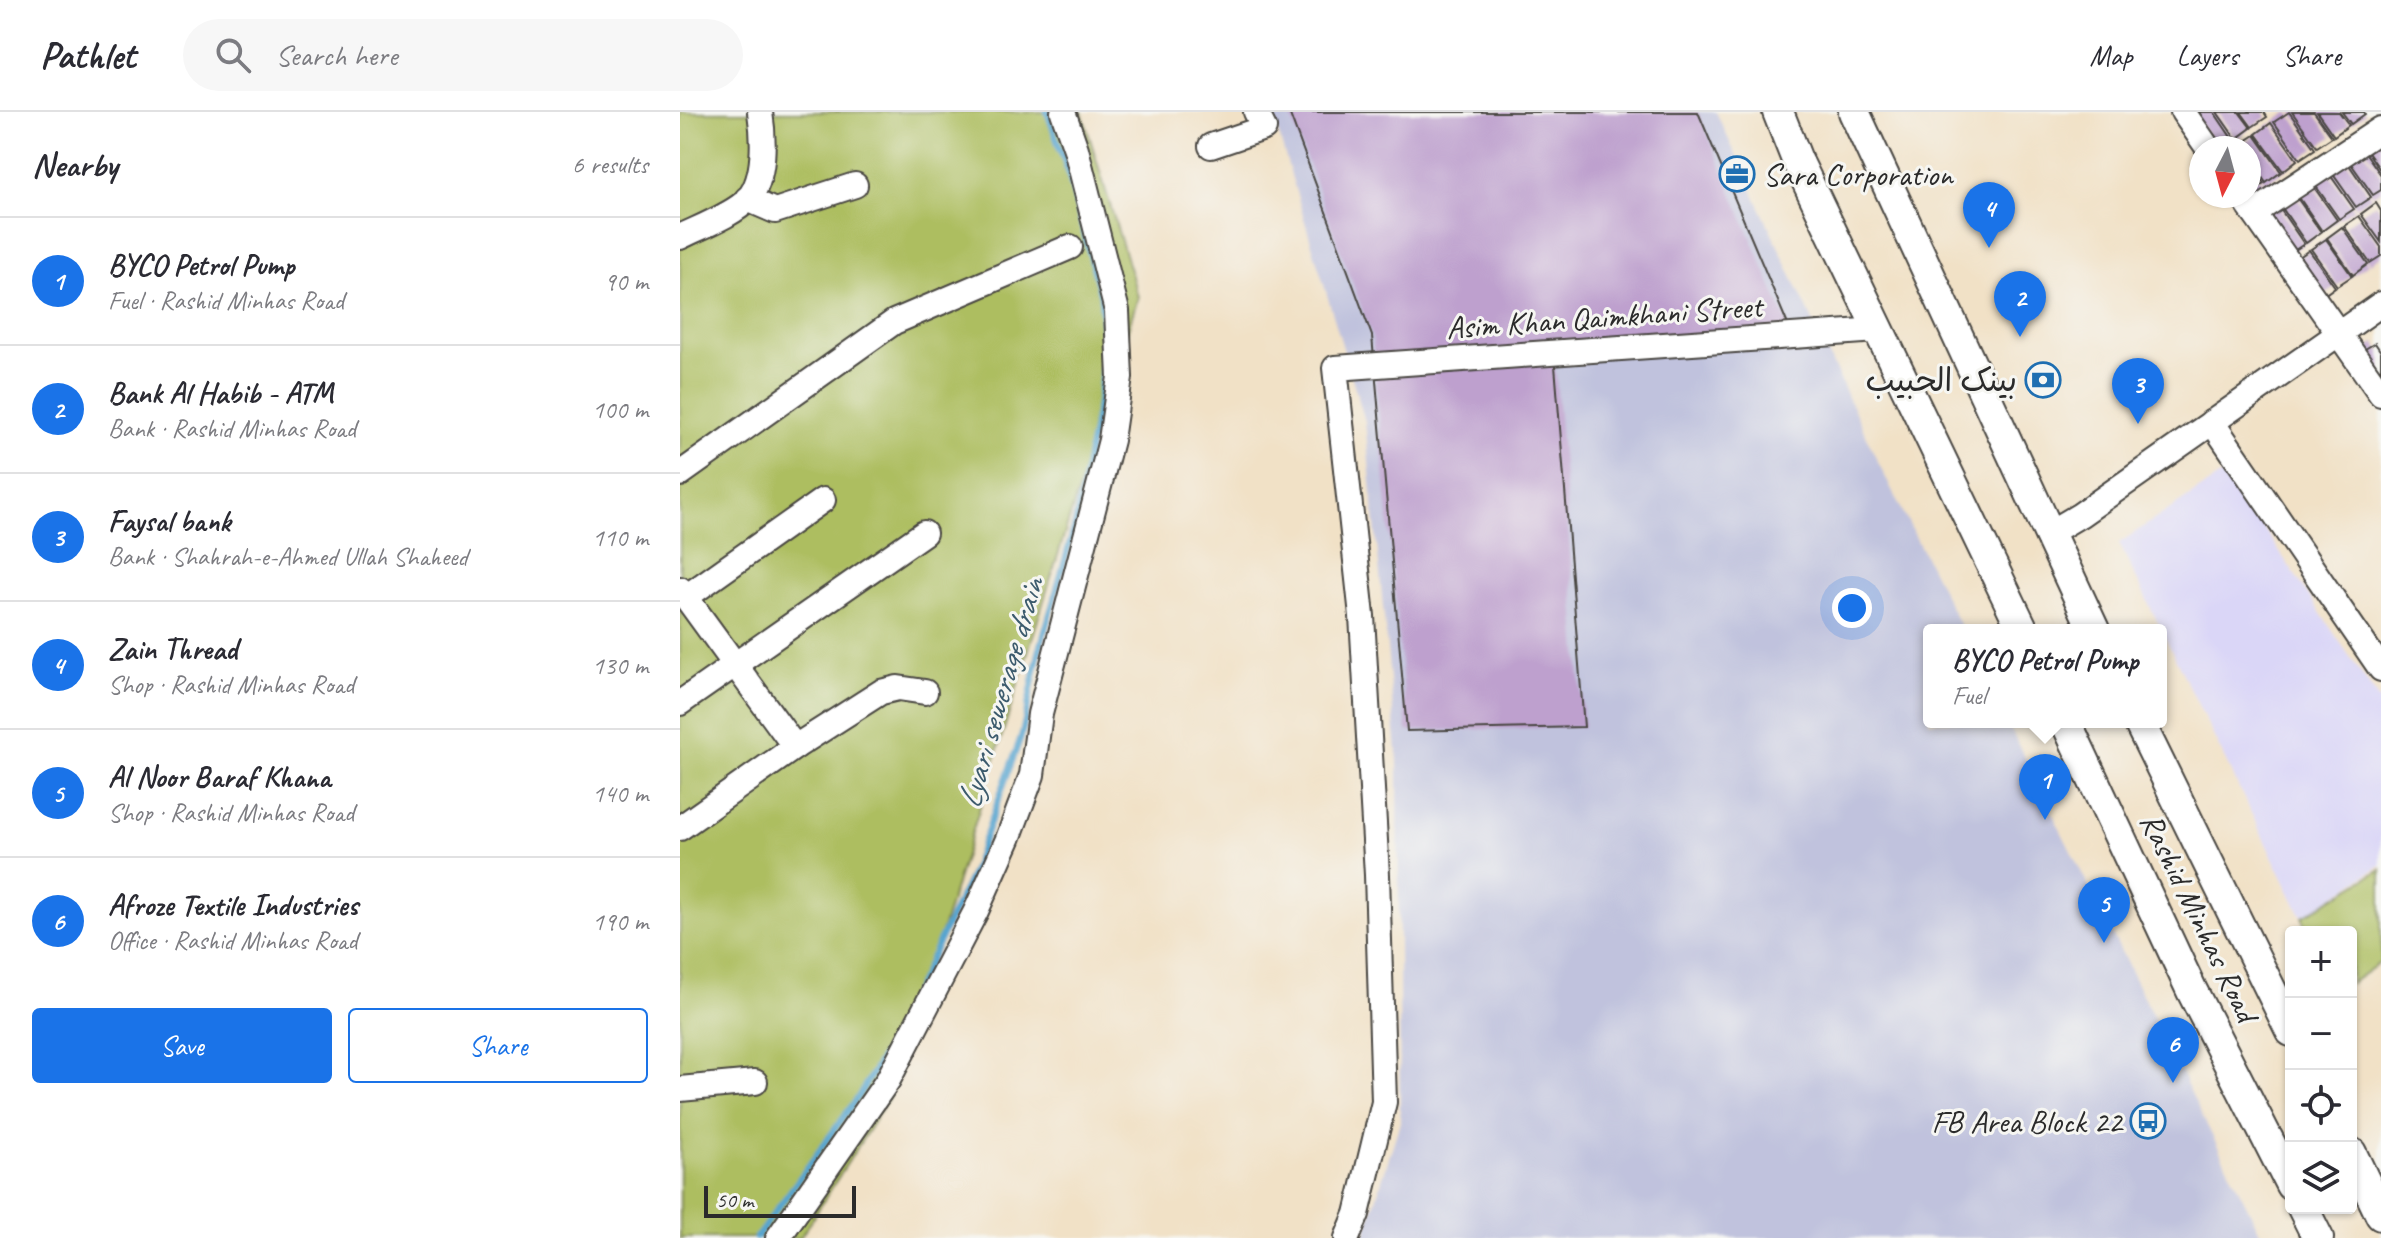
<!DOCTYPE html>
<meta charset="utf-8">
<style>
body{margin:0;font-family:Caveat,"Playpen Sans Arabic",sans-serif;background:#f7f7f7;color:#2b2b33}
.controls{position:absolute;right:24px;bottom:24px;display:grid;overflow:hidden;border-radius:8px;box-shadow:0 2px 6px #0004}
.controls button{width:72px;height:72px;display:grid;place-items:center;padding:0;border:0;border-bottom:2px solid #e1e1e2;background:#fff;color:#2b2b33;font:40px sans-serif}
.compass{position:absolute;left:1509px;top:24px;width:72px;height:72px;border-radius:50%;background:#fff;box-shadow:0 2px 6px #0004;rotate:186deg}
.scale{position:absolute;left:24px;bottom:20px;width:152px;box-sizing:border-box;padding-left:8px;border:4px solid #2b2b2b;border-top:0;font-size:22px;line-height:28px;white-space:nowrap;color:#2b2b2b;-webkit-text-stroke:6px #f6f6f2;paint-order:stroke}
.you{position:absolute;left:1172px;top:496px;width:28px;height:28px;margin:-20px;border:6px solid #fff;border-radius:50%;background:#1a73e8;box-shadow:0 0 0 12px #1a73e833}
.badge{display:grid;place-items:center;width:52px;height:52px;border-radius:50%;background:#1a73e8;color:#fff;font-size:26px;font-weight:700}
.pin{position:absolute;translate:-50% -66px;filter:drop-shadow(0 2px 4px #0008)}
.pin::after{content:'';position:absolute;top:42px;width:28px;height:24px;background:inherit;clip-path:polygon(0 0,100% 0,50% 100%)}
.popup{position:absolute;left:1243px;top:512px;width:244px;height:104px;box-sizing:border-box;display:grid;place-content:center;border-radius:8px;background:#fff;filter:drop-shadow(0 2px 6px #0005);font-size:26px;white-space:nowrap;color:#7c7c81}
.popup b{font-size:30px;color:#2b2b33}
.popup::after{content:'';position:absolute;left:50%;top:100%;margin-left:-16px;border:16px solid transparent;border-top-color:#fff}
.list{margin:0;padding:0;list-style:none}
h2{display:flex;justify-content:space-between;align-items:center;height:104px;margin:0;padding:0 32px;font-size:34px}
h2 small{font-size:26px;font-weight:400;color:#7c7c81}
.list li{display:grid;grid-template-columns:52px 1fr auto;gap:24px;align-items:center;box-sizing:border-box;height:128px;padding:0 32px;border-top:2px solid #e1e1e2}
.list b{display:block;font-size:30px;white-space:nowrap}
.list p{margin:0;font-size:26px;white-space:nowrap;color:#7c7c81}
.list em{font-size:26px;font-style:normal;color:#7c7c81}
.actions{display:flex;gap:16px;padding:24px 32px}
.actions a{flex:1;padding:18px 0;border:2px solid #1a73e8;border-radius:8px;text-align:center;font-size:28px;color:#1a73e8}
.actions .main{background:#1a73e8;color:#fff}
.icon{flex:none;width:44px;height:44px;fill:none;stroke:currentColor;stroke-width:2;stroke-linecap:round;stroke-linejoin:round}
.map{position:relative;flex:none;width:1701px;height:1126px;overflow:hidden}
header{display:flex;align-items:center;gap:48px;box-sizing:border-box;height:112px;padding:0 40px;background:#fff;border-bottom:2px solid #e1e1e2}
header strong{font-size:38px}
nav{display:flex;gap:44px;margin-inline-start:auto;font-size:28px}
.search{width:560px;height:72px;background:#f7f7f7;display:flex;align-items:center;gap:20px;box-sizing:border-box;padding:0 28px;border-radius:44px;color:#7c7c81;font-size:30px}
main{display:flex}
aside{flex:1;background:#fff}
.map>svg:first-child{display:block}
.built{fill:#dad6f7}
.industrial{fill:#c0c2dd}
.green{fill:#adbe61;stroke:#6c7446;stroke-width:2}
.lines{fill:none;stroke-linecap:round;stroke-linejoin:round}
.stream{stroke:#56a4cf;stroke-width:6}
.building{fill:#bea0ce}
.minor-casing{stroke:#494642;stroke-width:28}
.major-casing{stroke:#494642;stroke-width:34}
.minor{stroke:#fff;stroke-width:24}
.major{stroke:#fff;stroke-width:30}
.labels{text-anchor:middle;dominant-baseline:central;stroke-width:6;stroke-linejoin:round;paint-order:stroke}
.poi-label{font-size:32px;fill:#2b2b2b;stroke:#f6f6f2;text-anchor:end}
.street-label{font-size:32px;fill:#2b2b2b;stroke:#f6f6f2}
.water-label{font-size:34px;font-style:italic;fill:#3c5b6d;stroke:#f6f6f2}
</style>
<header>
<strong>Pathlet</strong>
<div class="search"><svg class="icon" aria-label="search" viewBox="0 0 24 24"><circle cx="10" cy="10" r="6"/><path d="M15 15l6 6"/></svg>Search here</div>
<nav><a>Map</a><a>Layers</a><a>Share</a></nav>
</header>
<main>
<aside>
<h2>Nearby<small>6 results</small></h2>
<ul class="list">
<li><span class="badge">1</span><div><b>BYCO Petrol Pump</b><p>Fuel · Rashid Minhas Road</p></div><em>90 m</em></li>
<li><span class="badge">2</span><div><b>Bank Al Habib - ATM</b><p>Bank · Rashid Minhas Road</p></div><em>100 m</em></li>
<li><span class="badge">3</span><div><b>Faysal bank</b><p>Bank · Shahrah-e-Ahmed Ullah Shaheed</p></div><em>110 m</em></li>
<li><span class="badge">4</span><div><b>Zain Thread</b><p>Shop · Rashid Minhas Road</p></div><em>130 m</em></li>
<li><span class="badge">5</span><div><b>Al Noor Baraf Khana</b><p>Shop · Rashid Minhas Road</p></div><em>140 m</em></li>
<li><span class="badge">6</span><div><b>Afroze Textile Industries</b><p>Office · Rashid Minhas Road</p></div><em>190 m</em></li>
</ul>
<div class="actions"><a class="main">Save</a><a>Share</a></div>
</aside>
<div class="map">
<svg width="1701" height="1126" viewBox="0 0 1701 1126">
<rect width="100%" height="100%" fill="#f6f6f2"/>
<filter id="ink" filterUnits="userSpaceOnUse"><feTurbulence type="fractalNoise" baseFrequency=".0125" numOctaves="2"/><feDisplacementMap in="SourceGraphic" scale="16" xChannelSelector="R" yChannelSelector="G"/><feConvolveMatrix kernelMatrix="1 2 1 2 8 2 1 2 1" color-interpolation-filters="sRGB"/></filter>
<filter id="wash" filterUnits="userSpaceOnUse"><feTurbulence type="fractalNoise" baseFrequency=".006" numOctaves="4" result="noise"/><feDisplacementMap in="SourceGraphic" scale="32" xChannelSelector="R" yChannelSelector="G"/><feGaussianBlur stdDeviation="1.8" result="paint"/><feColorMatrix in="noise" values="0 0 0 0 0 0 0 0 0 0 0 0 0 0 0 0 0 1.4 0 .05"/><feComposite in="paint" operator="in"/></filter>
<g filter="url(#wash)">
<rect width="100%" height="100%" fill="#f1e1c6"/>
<path class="built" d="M1546,360L1701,591V753L1622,805L1439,431Z"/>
<path class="industrial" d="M592,0H1036L1199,352L1282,518H1249V610H1327L1583,1126H684L720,1010L718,649L685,309Z"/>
<g class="green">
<path d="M0,0H402L458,185L211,982L120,1126H0Z"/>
<path d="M1701,757V850L1671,871V820H1629L1622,805Z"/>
</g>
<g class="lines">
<path class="stream" d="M76,1126L178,985L210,931L292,761L342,622L359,540L395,412L419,287L424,238L421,185L387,57L367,0"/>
</g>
<g id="blocks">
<g class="building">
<path d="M609,0H1018L1111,220L874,241L904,615L727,619L692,224Z"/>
<path d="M1512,0H1534L1553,28L1537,36Z"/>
<path d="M1537,0H1559L1571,16L1556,27Z"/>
<path d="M1561,0H1584L1587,5L1572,15Z"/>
<path d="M1609,0L1635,37L1620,47L1594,10Z"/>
<path d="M1612,0H1634L1652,25L1637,35Z"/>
<path d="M1637,0H1659L1669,13L1654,24Z"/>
<path d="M1662,0H1684L1685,2L1671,12Z"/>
<path d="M1591,11L1617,48L1603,59L1576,22Z"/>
<path d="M1575,23L1601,60L1586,71L1569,46V36H1562L1560,33Z"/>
<path d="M1701,27V59L1684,35Z"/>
<path d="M1682,36L1701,63V78L1693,83L1667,46Z"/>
<path d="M1665,47L1691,85L1676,95L1650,58Z"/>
<path d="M1569,50L1584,72L1569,82Z"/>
<path d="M1648,60L1674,97L1659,107L1633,70Z"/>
<path d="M1631,71L1657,108L1642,119L1616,81Z"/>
<path d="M1615,83L1641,120L1626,131L1600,93Z"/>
<path d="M1696,91L1701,99V130L1681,102Z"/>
<path d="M1598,94L1624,132L1609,142L1583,105Z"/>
<path d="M1679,104L1701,135V144L1690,151L1664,114Z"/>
<path d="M1662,115L1688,152L1673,163L1647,126Z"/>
<path d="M1646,127L1672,164L1657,174L1631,137Z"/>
<path d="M1629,138L1655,175L1640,186L1614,149Z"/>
<path d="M1695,231L1701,240V270L1680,240Z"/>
</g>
</g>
</g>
<g filter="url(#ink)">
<use href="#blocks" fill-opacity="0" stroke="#494642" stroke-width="2"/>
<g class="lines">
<defs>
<g id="minor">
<path d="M1503,0L1528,36"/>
<path d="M531,34L584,16L576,0"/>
<path d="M1562,84L1701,282"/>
<path d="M67,87L95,99L175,73"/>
<path d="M1574,101L1701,17"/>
<path d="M0,125C18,116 55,102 68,87C86,66 84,25 80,0"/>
<path d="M1532,310L1701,557"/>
<path d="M0,362L214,210L390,135"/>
<path d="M1368,422L1400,403L1701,192"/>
<path d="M0,477L115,635"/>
<path d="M6,485L143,388"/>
<path d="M0,591L244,421"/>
<path d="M0,716L115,635L201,580L218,576L245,580"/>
<path d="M0,977L75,970"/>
<path d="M98,1126L208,968L296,799L328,727L352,663L360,602L431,328L440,265L437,199L396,37L383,0"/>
<path d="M667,1126L677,1102L704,990L697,763L682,504L655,256L1198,218"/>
</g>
<g id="major">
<path d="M1098,0L1117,48L1343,518"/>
<path d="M1174,0L1414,518"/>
<path d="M1386,610L1512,879L1611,1073"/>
<path d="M1459,610L1611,919"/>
<path d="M1671,1041L1701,1103"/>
<path d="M1623,1096L1638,1126"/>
</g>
</defs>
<use href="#minor" class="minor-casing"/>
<use href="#major" class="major-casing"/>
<use href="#minor" class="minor"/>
<use href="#major" class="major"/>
</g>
</g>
<defs>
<symbol id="office-ring" viewBox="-11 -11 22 22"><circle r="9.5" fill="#f6f6f2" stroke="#1f6fb2" stroke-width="1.5"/><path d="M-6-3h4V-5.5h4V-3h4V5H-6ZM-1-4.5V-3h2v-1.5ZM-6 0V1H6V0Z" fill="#1f6fb2"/></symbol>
<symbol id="bank-ring" viewBox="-11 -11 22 22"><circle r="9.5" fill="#f6f6f2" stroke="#1f6fb2" stroke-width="1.5"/><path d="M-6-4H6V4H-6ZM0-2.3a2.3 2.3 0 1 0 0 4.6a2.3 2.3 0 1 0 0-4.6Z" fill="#1f6fb2"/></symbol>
<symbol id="bus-ring" viewBox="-11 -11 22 22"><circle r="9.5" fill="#f6f6f2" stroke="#1f6fb2" stroke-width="1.5"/><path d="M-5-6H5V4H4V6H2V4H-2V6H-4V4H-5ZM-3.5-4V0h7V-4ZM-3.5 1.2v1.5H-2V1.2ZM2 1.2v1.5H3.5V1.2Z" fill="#1f6fb2"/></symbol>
</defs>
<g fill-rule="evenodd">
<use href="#office-ring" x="1037" y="42" width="40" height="40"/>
<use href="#bank-ring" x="1343" y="248" width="40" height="40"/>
<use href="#bus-ring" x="1448" y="989" width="40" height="40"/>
</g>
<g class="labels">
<g class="poi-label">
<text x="1083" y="62" text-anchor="start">Sara Corporation</text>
<text x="1337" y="268">بينک الحبيب</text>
<text x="1442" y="1009">FB Area Block 22</text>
</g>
<g class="street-label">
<text transform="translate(924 205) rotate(-4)">Asim Khan Qaimkhani Street</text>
<text transform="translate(1519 805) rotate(64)">Rashid Minhas Road</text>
</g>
<g class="water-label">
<text transform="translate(320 581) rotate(-74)">Lyari sewerage drain</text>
</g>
</g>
</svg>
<div class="controls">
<button>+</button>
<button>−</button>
<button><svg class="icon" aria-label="locate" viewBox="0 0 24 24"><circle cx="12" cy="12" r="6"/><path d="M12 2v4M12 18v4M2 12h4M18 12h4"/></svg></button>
<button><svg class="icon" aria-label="layers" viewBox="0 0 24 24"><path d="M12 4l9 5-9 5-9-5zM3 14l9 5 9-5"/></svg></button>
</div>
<svg class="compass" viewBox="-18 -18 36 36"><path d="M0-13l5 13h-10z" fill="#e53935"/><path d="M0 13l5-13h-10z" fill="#7c7c81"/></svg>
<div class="scale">50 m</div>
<div class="you"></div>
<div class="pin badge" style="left:1365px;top:708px">1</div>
<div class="popup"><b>BYCO Petrol Pump</b>Fuel</div>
<div class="pin badge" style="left:1340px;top:225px">2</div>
<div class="pin badge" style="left:1458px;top:312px">3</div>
<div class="pin badge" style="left:1309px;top:136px">4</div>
<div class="pin badge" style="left:1424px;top:831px">5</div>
<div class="pin badge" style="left:1493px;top:971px">6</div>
</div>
</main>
